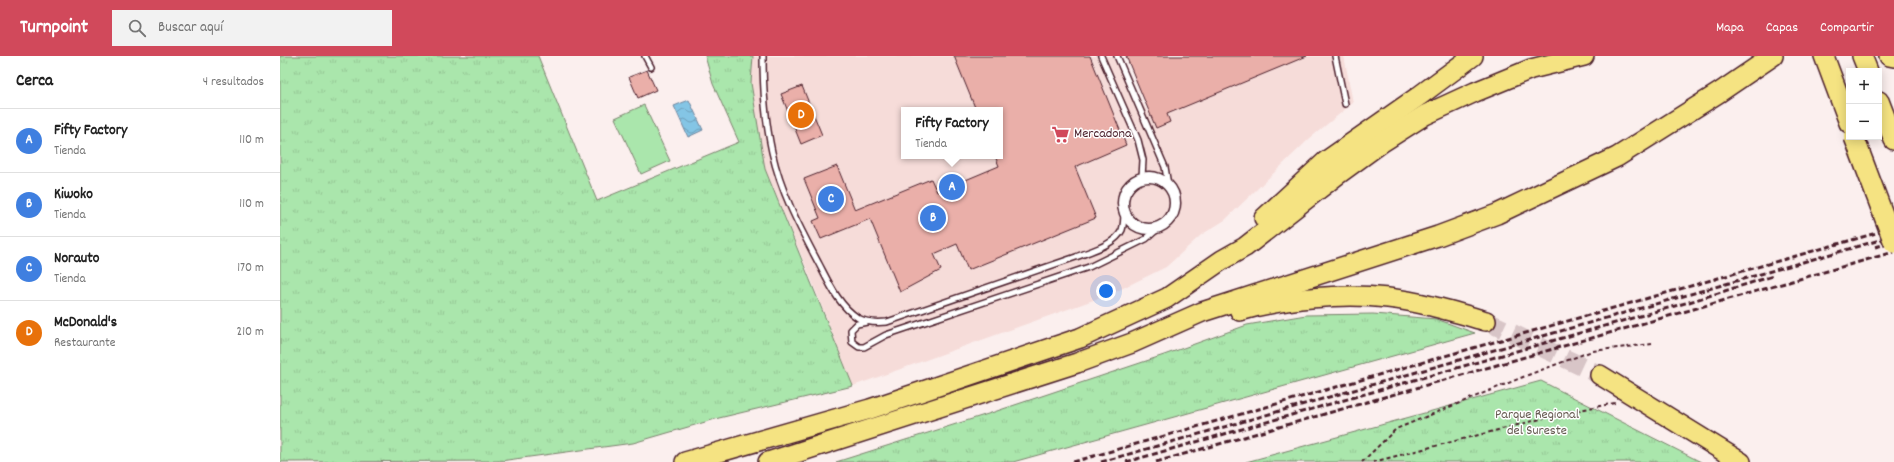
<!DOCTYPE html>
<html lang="es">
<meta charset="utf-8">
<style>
body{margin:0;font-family:Dekko,sans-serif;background:#f2f2f2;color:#222}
.controls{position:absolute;right:12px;top:12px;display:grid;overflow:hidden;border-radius:0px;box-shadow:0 2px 10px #0003}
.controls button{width:36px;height:36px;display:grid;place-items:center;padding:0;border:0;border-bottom:1px solid #e0e0e0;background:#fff;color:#222;font:20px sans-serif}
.you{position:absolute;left:826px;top:235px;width:14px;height:14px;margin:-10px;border:3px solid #fff;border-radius:50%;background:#1a73e8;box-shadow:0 0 0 6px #1a73e833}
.badge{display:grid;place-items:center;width:26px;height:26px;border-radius:50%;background:#d1495b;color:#fff;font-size:13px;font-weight:700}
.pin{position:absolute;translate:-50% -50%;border:2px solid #fff;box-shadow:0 1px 4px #0006}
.popup{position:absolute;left:621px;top:51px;width:102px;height:52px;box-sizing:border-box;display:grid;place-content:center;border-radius:0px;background:#fff;filter:drop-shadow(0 1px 3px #0005);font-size:13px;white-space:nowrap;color:#767676}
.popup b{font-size:15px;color:#222}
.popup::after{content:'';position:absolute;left:50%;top:100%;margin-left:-8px;border:8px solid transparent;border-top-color:#fff}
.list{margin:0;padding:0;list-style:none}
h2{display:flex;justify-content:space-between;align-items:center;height:52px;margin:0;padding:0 16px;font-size:17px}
h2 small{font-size:13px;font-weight:400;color:#767676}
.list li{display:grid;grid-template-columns:26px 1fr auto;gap:12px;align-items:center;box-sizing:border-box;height:64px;padding:0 16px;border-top:1px solid #e0e0e0}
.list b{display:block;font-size:15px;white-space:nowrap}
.list p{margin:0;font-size:13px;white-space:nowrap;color:#767676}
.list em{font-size:13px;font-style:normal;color:#767676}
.icon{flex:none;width:22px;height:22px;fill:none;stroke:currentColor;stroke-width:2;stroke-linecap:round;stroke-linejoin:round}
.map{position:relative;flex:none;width:1614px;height:406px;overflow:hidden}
header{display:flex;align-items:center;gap:24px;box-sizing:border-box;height:56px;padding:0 20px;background:#d1495b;color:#fff}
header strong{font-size:19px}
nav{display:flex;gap:22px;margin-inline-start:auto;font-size:14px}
.search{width:280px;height:36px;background:#f2f2f2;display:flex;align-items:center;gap:10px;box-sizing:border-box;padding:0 14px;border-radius:0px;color:#767676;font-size:15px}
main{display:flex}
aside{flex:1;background:#fff}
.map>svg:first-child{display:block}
.built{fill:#f6dcd9;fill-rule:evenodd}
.grass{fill:url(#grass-tufts);stroke:#7a826c}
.pitch{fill:#aae6ac;stroke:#7a826c}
.water{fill:url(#water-waves);stroke:#6d839b}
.building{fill:#eaafa9;stroke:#4a1f2b}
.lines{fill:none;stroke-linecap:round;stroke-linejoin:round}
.motorway-tunnel{stroke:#d8c5c7;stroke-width:19;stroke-dasharray:19 10;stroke-linecap:butt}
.service-casing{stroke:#4a1f2b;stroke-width:8}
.minor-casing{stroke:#4a1f2b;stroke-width:13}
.motorway-casing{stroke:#4a1f2b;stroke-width:22}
.path{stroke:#4a1f2b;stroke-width:2;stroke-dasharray:4 3;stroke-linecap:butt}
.service{stroke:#fff;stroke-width:5}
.minor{stroke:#fff;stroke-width:10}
.motorway{stroke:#f5e382;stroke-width:19}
.rail{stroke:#4a1f2b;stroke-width:3;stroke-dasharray:6 3;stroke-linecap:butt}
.motorway-bridge-casing{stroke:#4a1f2b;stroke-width:22;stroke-linecap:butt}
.motorway-bridge{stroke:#f5e382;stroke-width:19}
.labels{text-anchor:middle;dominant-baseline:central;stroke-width:3;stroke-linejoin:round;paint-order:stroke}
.poi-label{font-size:14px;fill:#4a1f2b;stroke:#fff;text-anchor:start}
.park-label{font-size:14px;fill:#675b52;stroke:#fff}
</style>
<header>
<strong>Turnpoint</strong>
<div class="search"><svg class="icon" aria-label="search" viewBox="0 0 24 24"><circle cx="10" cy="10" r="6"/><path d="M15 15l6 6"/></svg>Buscar aquí</div>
<nav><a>Mapa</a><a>Capas</a><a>Compartir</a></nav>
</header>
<main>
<aside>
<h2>Cerca<small>4 resultados</small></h2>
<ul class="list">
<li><span class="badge" style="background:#3f7fe0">A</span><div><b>Fifty Factory</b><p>Tienda</p></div><em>110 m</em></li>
<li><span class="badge" style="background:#3f7fe0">B</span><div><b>Kiwoko</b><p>Tienda</p></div><em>110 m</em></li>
<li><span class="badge" style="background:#3f7fe0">C</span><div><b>Norauto</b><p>Tienda</p></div><em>170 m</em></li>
<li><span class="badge" style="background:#e8710a">D</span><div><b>McDonald's</b><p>Restaurante</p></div><em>210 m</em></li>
</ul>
</aside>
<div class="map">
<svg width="1614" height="406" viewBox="0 0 1614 406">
<defs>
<pattern id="grass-tufts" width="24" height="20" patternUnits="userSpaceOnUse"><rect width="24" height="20" fill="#aae6ac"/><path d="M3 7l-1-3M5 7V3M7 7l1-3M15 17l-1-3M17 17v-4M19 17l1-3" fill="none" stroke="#94c594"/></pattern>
<pattern id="water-waves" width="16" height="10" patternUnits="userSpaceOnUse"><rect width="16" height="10" fill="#84c5e5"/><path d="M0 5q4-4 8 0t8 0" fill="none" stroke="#6e9fba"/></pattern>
</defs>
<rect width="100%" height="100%" fill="#fbefee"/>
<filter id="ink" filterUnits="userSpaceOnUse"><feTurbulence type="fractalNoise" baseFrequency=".025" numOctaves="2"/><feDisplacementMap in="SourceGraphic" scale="8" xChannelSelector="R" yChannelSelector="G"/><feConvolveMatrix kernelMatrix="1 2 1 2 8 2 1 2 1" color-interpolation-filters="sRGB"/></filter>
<g filter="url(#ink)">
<path class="built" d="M473,0H833L871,61L846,0H1064L1073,47L1029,83L945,164L921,179L886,211L833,237L573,330L532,225L485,113L471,27ZM624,54H720V100H624Z"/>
<g class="grass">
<path d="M0,0H258L317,145L459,86L433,28L425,0H473L471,27L485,113L573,330L439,362L353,387L220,405L0,406Z"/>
<path d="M1093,258L1156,263L1195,277L733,406H556L711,357L884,299L967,269L1026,259Z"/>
<path d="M1261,325L1421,406H966Z"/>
</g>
<path class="pitch" d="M364,49L390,105L361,118L335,62Z"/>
<path class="water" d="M409,44L423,74L408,81L394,50Z"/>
<g class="building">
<path d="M674,0H810L846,89L795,111L816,162L688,214L677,188L654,198L661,214L620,236L590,163L541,183L533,165L540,162L524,123L557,110L575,154L651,123L657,136L719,110L715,100H720V54H696Z"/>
<path d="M846,0H1027L887,58L890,66L876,72Z"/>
<path d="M367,14L376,34L358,42L349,21Z"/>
<path d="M522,30L542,79L521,88L501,38Z"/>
</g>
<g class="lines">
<path class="motorway-tunnel" d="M1206,265L1320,319"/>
<defs>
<g id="service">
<path d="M365,0L371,11"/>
<path d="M483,0C483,33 485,64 492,96C501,137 520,172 539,208C549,227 559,250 578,262C587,267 597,267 607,266L796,201C810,195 835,189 842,174C844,168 844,161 844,155"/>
<path d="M821,0L858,84L863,104L862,121"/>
<path d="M837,0L885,111L888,129"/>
<path d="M1055,0L1065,48"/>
<path d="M587,266L577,268L571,274L572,286L579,291H584L606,279L809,211L866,183L881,170"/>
</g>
<circle id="minor" cx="869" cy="147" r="26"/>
<g id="motorway">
<path d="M1544,0L1569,67"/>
<path d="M1582,0L1588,15"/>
<path d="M1609,0L1614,1"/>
<path d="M1599,45L1614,84"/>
<path d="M984,162L1046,105L1139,40L1193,0"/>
<path d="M960,255C1004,242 1063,237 1108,242C1142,246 1174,256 1206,265"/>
<path d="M1320,319L1461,406"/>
<path d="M405,406L590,353L800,282L887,242L942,204L965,191L1057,119L1101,87L1145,59L1195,36L1251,13L1304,0"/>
<path d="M488,406L797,307L852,287L922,256L1158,180L1217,158L1337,101L1440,36L1493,0"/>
</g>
</defs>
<use href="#service" class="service-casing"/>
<use href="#minor" class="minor-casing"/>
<use href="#motorway" class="motorway-casing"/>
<g class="path">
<path d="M1082,406L1116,373L1248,319L1312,295L1372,288"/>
<path d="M1093,406L1284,357L1335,347"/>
</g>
<use href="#service" class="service"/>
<use href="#minor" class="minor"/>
<use href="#motorway" class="motorway"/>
<g class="rail">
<path d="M1595,191L1614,186"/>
<path d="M793,406L1614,172"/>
<path d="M821,406L1614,180"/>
<path d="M846,406L1409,246L1493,220"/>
<path d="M876,406L1614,196"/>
</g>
<defs>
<path id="motorway-bridge" d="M1574,81L1614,187"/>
</defs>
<use href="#motorway-bridge" class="motorway-bridge-casing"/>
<use href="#motorway-bridge" class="motorway-bridge"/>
</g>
</g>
<defs>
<symbol id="supermarket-bare" viewBox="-9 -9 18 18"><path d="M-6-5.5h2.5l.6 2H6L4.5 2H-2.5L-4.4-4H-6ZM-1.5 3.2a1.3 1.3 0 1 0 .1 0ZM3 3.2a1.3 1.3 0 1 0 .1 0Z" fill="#d1495b" stroke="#fff" stroke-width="2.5" paint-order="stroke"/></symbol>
</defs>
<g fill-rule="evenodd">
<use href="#supermarket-bare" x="768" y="66" width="25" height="25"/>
</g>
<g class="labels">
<g class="poi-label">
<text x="794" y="78">Mercadona</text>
</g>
<g class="park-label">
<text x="1257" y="359">Parque Regional<tspan x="1257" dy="16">del Sureste</tspan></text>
</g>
</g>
</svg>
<div class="controls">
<button>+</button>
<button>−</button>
</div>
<div class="you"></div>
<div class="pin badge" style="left:672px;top:131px;background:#3f7fe0">A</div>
<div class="popup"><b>Fifty Factory</b>Tienda</div>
<div class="pin badge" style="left:653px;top:162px;background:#3f7fe0">B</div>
<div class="pin badge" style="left:551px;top:143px;background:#3f7fe0">C</div>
<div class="pin badge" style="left:521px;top:59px;background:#e8710a">D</div>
</div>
</main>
